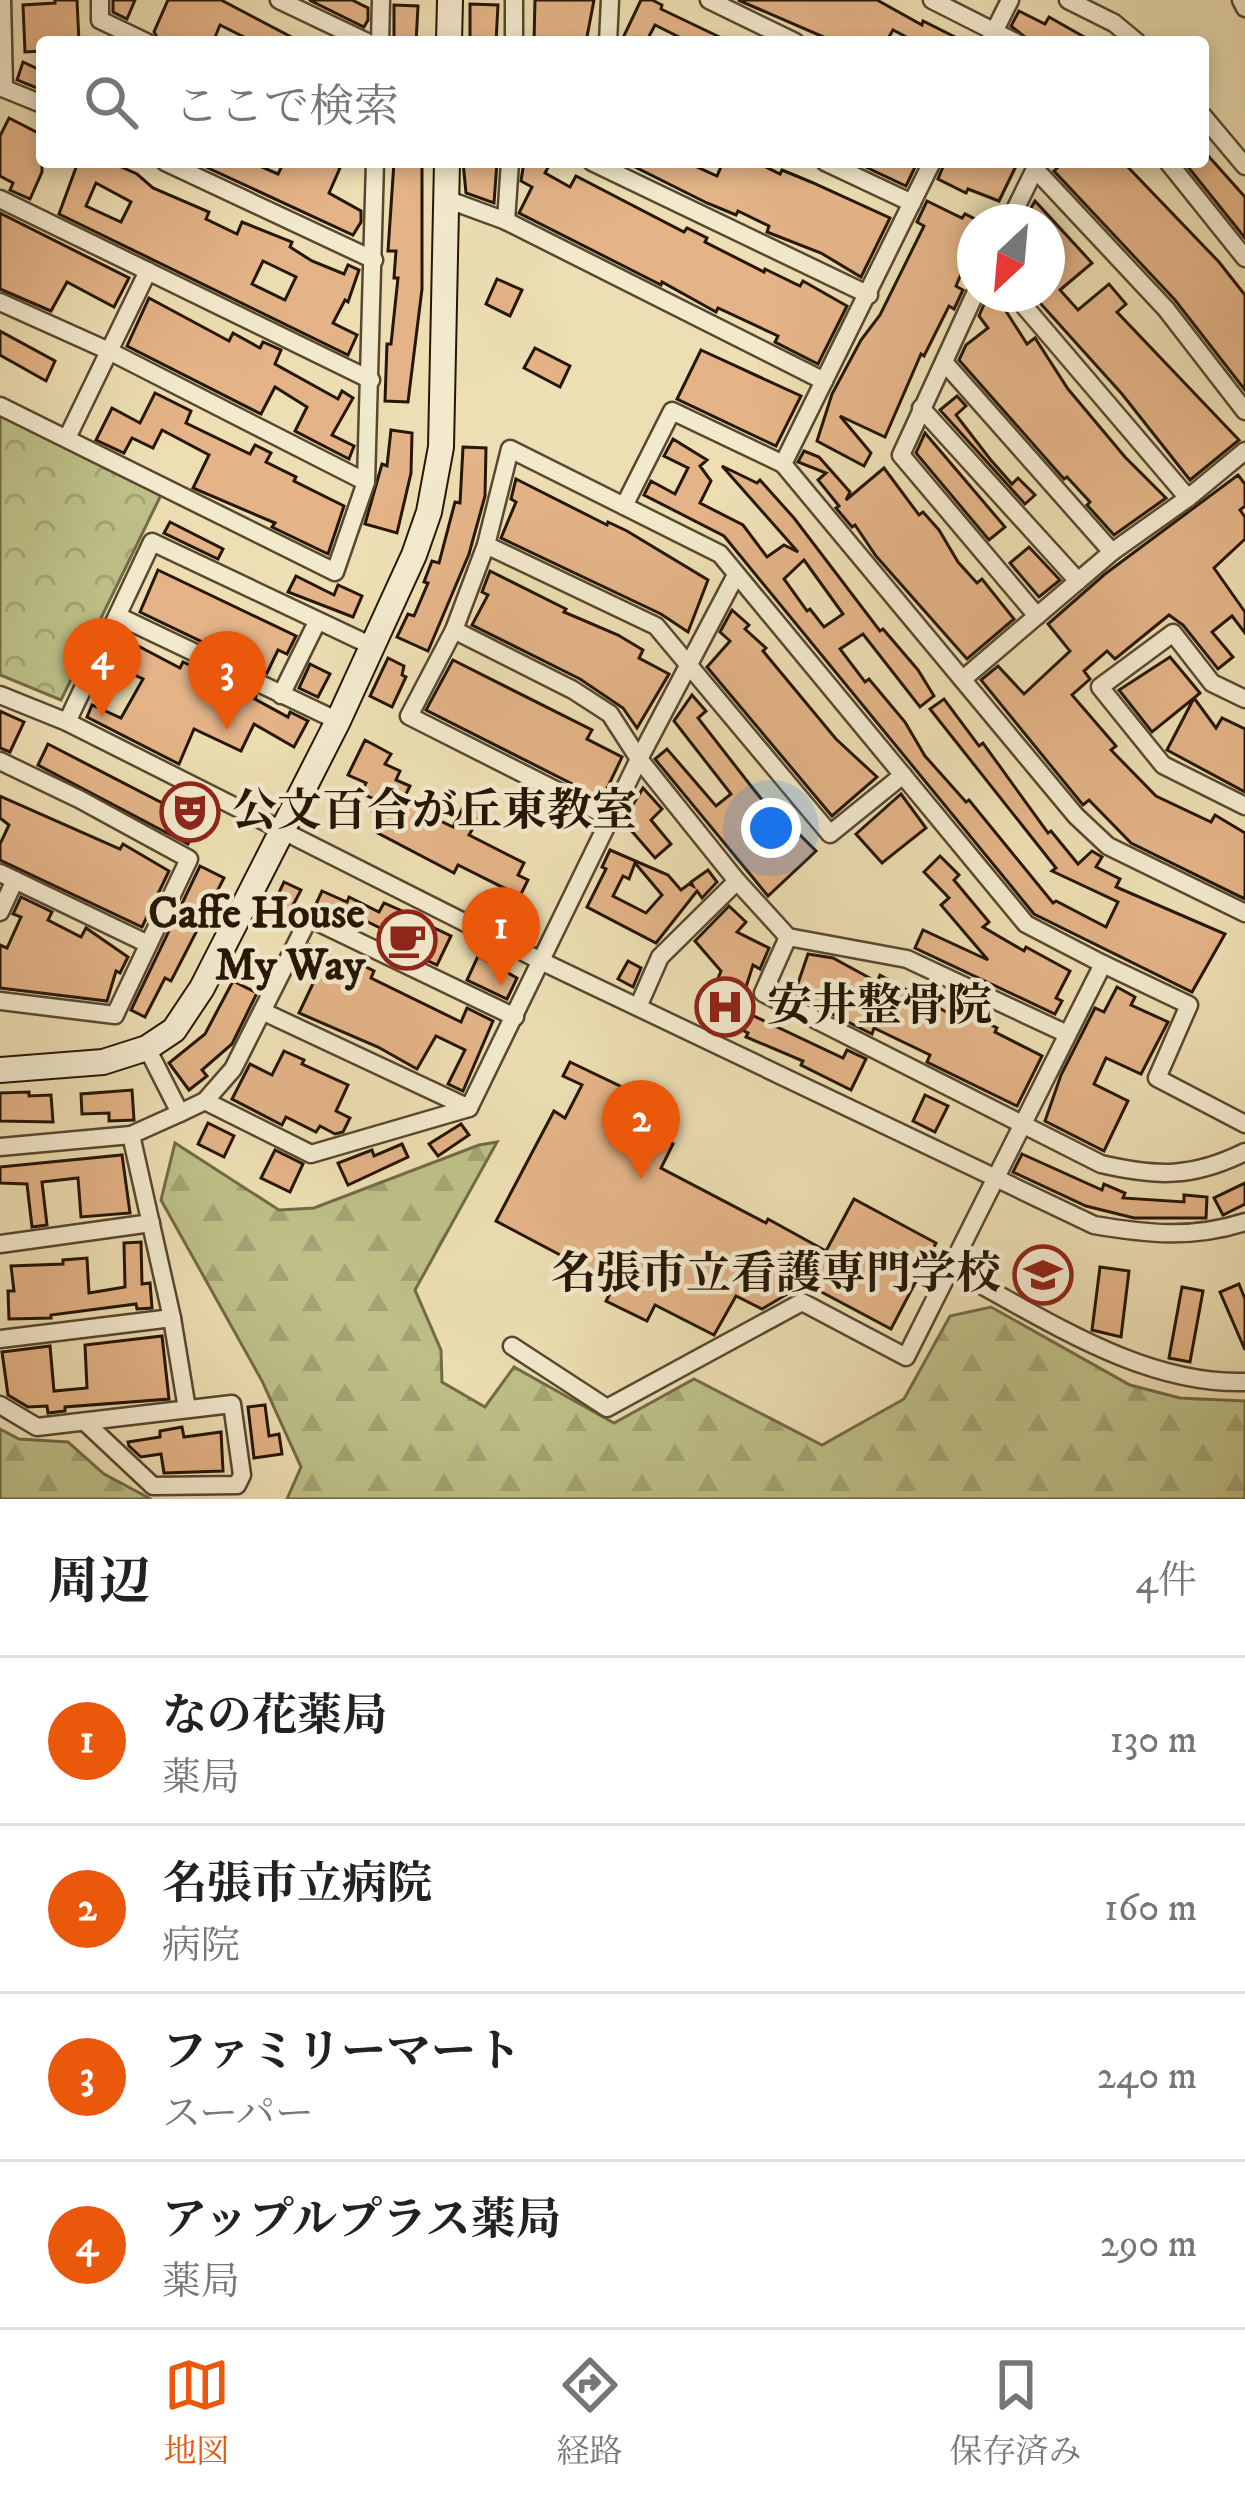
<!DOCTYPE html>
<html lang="ja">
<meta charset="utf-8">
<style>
body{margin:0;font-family:"IM FELL DW Pica","Noto Serif JP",serif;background:#f6f6f6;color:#222}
.compass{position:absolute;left:957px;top:204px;width:108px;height:108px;border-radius:50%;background:#fff;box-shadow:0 6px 18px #0003;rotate:206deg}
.you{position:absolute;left:771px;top:828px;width:42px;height:42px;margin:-30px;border:9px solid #fff;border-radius:50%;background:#1a73e8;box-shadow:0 0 0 18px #1a73e833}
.badge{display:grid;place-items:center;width:78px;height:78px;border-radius:50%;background:#ea580c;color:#fff;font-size:39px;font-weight:700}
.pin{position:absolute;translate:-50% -99px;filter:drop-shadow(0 3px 6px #0008)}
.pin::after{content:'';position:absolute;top:63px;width:42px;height:36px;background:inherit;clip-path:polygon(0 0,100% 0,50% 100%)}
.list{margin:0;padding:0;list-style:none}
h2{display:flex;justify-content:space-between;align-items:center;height:156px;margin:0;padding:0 48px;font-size:51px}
h2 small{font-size:39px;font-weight:400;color:#767676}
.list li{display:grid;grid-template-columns:78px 1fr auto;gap:36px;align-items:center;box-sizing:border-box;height:168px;padding:0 48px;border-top:3px solid #e0e0e0}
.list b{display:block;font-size:45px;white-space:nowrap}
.list p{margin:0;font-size:39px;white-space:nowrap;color:#767676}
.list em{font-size:39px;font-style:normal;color:#767676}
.icon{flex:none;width:66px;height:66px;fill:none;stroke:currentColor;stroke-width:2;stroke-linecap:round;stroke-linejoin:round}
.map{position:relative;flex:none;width:1245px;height:1499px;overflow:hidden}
.search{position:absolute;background:#fff;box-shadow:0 6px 18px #0003;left:36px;right:36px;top:36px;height:132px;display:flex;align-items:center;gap:30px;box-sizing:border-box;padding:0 42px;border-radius:12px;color:#767676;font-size:45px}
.sheet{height:828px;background:#fff}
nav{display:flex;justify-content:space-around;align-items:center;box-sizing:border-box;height:168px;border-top:3px solid #e0e0e0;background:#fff;font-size:33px;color:#767676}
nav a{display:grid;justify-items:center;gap:6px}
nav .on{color:#ea580c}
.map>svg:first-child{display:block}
.forest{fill:url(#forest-firs);stroke:#726b46;stroke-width:3}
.park{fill:url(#park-crowns);stroke:#726b46;stroke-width:3}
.building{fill:#e4b488;stroke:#261605;stroke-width:3;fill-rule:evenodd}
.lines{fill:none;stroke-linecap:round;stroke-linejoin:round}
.street-casing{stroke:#584830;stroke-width:21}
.secondary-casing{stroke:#261605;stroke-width:28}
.street{stroke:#f3eace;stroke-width:16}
.secondary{stroke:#f3eace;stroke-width:24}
.labels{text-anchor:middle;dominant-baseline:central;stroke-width:9;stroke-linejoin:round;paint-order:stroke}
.poi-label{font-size:45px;font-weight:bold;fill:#261605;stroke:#f3eace;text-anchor:start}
</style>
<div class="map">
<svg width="1245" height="1499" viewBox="0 0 1245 1499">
<defs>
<pattern id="forest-firs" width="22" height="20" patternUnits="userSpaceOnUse" patternTransform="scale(3)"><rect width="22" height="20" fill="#bec088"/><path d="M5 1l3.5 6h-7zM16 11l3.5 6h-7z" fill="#a3a474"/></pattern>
<pattern id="park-crowns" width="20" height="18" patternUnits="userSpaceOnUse" patternTransform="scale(3)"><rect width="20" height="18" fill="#bec088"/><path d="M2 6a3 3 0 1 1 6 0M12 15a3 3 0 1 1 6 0" fill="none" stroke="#a3a474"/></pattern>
</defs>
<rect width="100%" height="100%" fill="#eddfb3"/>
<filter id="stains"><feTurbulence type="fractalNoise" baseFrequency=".00167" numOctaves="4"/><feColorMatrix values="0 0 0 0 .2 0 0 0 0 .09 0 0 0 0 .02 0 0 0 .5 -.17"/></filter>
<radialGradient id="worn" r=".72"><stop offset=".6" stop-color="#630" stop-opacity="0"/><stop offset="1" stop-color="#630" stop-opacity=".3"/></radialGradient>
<g class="forest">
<path d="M497,1142L415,1290L441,1350L442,1382L485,1407L514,1367L614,1423L694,1379L822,1445L904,1399L950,1316L991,1307L1130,1385L1180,1398L1245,1401V1499H287L301,1467L262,1381L161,1200L175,1143L279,1210L314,1208L479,1145Z"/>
<path d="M0,1429L19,1439L68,1442L104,1474L151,1499H0Z"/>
</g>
<path class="park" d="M0,413L162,493L61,700L0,675Z"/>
<g class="building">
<path d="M55,0H77L79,42H42V51L25,52L23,5L55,3Z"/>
<path d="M113,0H135L127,19L113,12Z"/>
<path d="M168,0H221L301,42H254L220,25L213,42H160L154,32Z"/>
<path d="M309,0H352L368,8V20L364,27Z"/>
<path d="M535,0H594L586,42H534Z"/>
<path d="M641,0H652L662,5L661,9L730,42H689L655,25L646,42H621Z"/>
<path d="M738,0H877L922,25L923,21L965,42H916L893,30L886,42H835Z"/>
<path d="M470,4L498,5L496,42H470Z"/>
<path d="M394,5L418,6L416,42H394Z"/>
<path d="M1019,11L1045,24L1049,17L1093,42H1031L1011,26Z"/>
<path d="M23,62L42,71V90L17,80Z"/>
<path d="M9,118L42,135V172L30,199L10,190L13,183L0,176V136Z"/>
<path d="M1203,150L1245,197V238L1184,162H1203Z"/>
<path d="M78,162H110L137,174L153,188L209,212L206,219L237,234L242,222L292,242L290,247L312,261L344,274L348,265L359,270L348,302L345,300L333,323L357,335L348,355L59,214ZM96,183L131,202L121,222L86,206ZM263,261L296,277L285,300L252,284Z"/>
<path d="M195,162H250L278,174L284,162H328L340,168L329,193L361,211V222L353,235Z"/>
<path d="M394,162H422V289L408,402L385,401L387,344H391L398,278H394L396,251H388Z"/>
<path d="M463,162H497L494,203L466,193Z"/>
<path d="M524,162H551L545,173L570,187L576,176L684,232L687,228L707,238L705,242L764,272L765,269L800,286L803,281L847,306L818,364L775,342L778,336L718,308L716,312L662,282L661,285L519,213L532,187L521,181Z"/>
<path d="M625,162H686L717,176L723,162H756L780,174L782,170L811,182L890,218L861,277L821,253L767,232L769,226L738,211L736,215L707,203Z"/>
<path d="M855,162H909L916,165L906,186Z"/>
<path d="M945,162H1018L999,201L968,189L966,193L938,179Z"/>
<path d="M1064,162H1123L1219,262L1245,295V390L1175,300L1054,171Z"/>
<path d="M927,201L962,218L965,214L975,219V241L956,286L963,290L954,309L949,306L924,356L921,354L885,437L840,416L871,453L864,466L817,441L832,394L861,340L880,315L924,226L917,222Z"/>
<path d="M1035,201L1092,263L1060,290L1078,310L1109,284L1126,304L1117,312L1239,440L1190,480L1122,394L1032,294H1047V254L1058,259L1047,246V222L1024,220Z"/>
<path d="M0,213L129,278L114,307L67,282L51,311L0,289Z"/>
<path d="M497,279L522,290L510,316L486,304Z"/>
<path d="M995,294L1027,344L1035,338L1068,389L1125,457L1166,498L1114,535L1087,505L1090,502L1067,477L1064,479L959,360L966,345L988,328L979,316L988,295Z"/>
<path d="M149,298L229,341L233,333L260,348L263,342L281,350L275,364L338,399L342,391L353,398L332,435L354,446L349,459L295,431L307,407L275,387L261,414L127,346Z"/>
<path d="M0,331L55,361L46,381L0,355Z"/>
<path d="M535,348L570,366L560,387L524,368Z"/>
<path d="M701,350L801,396L776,446L677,399Z"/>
<path d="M155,393L191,411L186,423L250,454L255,445L271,453L266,462L296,477L294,481L344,506L328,554L272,527L275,523L193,488L209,455L162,430L153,448L132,438L124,453L96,440L112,408L140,423Z"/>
<path d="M957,396L966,406L956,415L990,459L1012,484L1018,478L1035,495L1025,504L940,410Z"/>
<path d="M391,430L412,433L411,473L397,533L365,524L382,464L387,466Z"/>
<path d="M925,433L1005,527L989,540L916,453Z"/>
<path d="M673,439L707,460L700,466L711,481L700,503L743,525L767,557L784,545L798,552L722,466L757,483L760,480L794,518L880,631L883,629L918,670L934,696L920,707L863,634L840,649L865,682L869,679L905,722L925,756L966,802L969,800L1053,903L1056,901L1106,927L1118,902L1052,871L1056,868L930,709L944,699L979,746L983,743L1048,833L1051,831L1078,864L1092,851L1102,857L1096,867L1120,879L1116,887L1225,934L1192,992L1034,914L724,536L644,495L651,481L675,494L688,468L664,456ZM804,560L843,614L824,627L810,609L807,611L784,579Z"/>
<path d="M463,447L486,448L485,496L469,554L428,651L397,637L408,614L414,616L428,583L424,582L432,561L439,563L455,502L460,503Z"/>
<path d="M804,451L819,457L850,492L846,500L884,468L919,515L923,512L939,530L958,562L977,583L982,579L1014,619L967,659L876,556L855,525L852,527L836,508L839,506L818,480L826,473L798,462Z"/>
<path d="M1238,475L1245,484V506L1240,510L1245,517V539L1214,568L1245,612V633L1232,616L1212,632L1233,657L1218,669L1183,625L1169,615L1115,659L1107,651L1084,671L1090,679L1072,695L1116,746L1111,750L1156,796L1211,822L1215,815L1245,833V899L1131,843L1089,800L1083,805L981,680L998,666L1024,694L1070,651L1048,624L1105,574Z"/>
<path d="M516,479L607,525L608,522L627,531L708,580L688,632L661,614L501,538L516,502L511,499Z"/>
<path d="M170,522L223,549L218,559L164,533Z"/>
<path d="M1029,547L1060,580L1039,597L1010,563Z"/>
<path d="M158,570L296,636L287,654L278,650L267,673L140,612Z"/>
<path d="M490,571L566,609L564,612L618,635L643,650L639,658L669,674L637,728L623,708L580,679L472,625L488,595L482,592Z"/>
<path d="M296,576L334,595L338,585L362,596L353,617L288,592Z"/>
<path d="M732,610L749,625L745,629L766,648L763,651L836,739L877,777L832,816L707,667L730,641L720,632Z"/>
<path d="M121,637L180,668L183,662L256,696L255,699L288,717L290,712L308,721L294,747L254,724L241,751L194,729L179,764L87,717L92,705L121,718L143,679L109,663Z"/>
<path d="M1170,657L1200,693L1194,698L1216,728L1222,718L1245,729V792L1167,750L1194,698L1152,732L1119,690Z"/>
<path d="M388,658L404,666L402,675L406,677L392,707L370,696Z"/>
<path d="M453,660L592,730L587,739L622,757L602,799L426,710Z"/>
<path d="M310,664L330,674L318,697L299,688Z"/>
<path d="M692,695L706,711L698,718L751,786L795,841L800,835L816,851L768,896L655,759L667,749L716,806L731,794L674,721Z"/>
<path d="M0,711L24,722L10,752L0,748Z"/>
<path d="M365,740L391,754L385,764L400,771L396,780L410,786L405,796L421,803L418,810L453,827L466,802L483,811L469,835L524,863L518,875L528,880L520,896L458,865L454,873L374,831L381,815L371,810L376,800L361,793L366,783L348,775Z"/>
<path d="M48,744L199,822L188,844L38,765Z"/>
<path d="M643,788L662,809L651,820L671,844L655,858L623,821Z"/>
<path d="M901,794L926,828L882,863L856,834Z"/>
<path d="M0,796L120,849L123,844L169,871L142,927L0,860V844L9,825L0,818Z"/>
<path d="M610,850L668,875L681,890L689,884L693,886L691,882L708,870L717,882L702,898L697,891L656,943L587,907L606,869L602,867ZM635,863L662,895L646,913L613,896L623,876L629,879Z"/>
<path d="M940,856L959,875L954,880L989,922L983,927L1024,951L1026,947L1070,971L1056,998L1062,1001L1055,1014L915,948L923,930L988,960L941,905L949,898L924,872Z"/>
<path d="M200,866L224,878L171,981L165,978L145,1017L131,1010Z"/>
<path d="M284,882L301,890L290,911L274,903Z"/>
<path d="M322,891L347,902L349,897L379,912L384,903L402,911L397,921L426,935L430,926L451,936L437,965L394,945L398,937L362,919L359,926L316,904Z"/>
<path d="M21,897L52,912L48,920L81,937L86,928L128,957L120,973L116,971L107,1001L0,988V945L7,948L21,917L13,914Z"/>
<path d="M729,906L746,922L737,932L769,948L760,969L753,965L739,1009L843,1058L847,1050L866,1059L851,1090L801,1065L803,1061L746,1037L748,1033L707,1013L722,983L717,981L721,971L695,941Z"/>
<path d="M310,945L359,970L362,965L374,971L371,978L461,1022L467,1008L493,1021L463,1091L448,1084L465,1050L436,1036L417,1069L378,1047L299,1013L318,973L301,965Z"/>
<path d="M808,954L833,958L877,982L880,975L950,1014L953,1008L977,1018L997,1028L995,1032L1042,1056L1017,1106L927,1062L930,1055L874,1028L872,1034L794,995Z"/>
<path d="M478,956L517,978L507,999L467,980Z"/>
<path d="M628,961L641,968L633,987L618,979Z"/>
<path d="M233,981L257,993L232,1044L202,1070L207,1076L189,1090L169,1063L205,1034Z"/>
<path d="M1117,987L1135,997L1131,1005L1168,1022L1141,1074L1106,1058L1094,1084L1128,1101L1104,1151L1045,1121L1061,1075L1095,1008L1104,1012Z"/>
<path d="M284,1051L304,1060L302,1064L348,1085L336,1111L350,1118L343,1132L335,1134L320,1126L316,1132L286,1117L282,1125L232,1099L250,1064L272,1075Z"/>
<path d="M570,1062L624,1088L612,1113L673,1144L661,1168L766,1223L768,1219L826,1251L854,1199L936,1243L891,1329L797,1279L789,1293L762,1309L736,1296L714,1335L655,1305L647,1321L606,1301L615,1284L496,1221L554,1111L565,1118L582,1085L563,1076Z"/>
<path d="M132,1090L134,1120L109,1121V1113L82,1114L81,1094Z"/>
<path d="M29,1092V1096L51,1095L53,1122L0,1121V1093Z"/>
<path d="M925,1095L948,1106L935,1132L913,1121Z"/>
<path d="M208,1123L234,1136L224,1157L198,1144Z"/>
<path d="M461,1124L469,1135L438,1156L429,1144Z"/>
<path d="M402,1144L408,1157L348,1185L338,1163L372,1150L374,1156Z"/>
<path d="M275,1150L303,1164L290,1192L261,1178Z"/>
<path d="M1022,1154L1102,1190L1104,1184L1125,1193L1123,1198L1184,1202V1195L1207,1197L1206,1218H1134L1086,1206L1013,1172Z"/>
<path d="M122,1155L130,1213L81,1217L78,1178L42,1182L47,1225L32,1227L27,1184L0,1183V1167Z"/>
<path d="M1245,1183V1204L1223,1215L1214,1198Z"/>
<path d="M141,1242L142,1284L150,1283L152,1308L137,1309L136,1304L51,1315V1318L9,1319L8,1291H14L11,1266L63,1264V1260L87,1258L89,1293L125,1287L124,1243Z"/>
<path d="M1100,1267L1129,1271L1121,1337L1092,1330Z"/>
<path d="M1239,1284L1245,1299V1350L1220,1292Z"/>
<path d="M1182,1287L1203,1291L1190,1362L1169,1358Z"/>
<path d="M162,1336L169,1399L65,1407V1411L48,1413L47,1406L28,1407L8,1395L2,1352L50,1346L54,1391L87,1388L85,1345Z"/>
<path d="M265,1405L269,1436L279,1434L282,1454L254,1458L248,1407Z"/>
<path d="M182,1427L184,1437L221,1432L223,1471L164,1473L161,1454L141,1457L129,1446L128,1442L160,1437V1431Z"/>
</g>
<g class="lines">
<defs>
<g id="street">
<path d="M2,0L4,86"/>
<path d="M100,0V20L146,42"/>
<path d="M279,0L367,42"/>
<path d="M709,0L795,42"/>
<path d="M932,0L1015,42"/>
<path d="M1068,0L1114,23L1137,42"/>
<path d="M1241,0L1245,8"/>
<path d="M380,42L381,0"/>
<path d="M514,42V0"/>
<path d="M608,42L610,0"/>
<path d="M989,42L1010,0"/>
<path d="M0,87L42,104"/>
<path d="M1203,116L1245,166"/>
<path d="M165,162L374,260"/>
<path d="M592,162L869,295"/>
<path d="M825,162L912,203"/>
<path d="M1168,162L1245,258"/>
<path d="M0,199L371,380"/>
<path d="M446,199L506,221L824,381"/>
<path d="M506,221L510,162"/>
<path d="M1009,222L1035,169L1166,309L1245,411"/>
<path d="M975,294L901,455L1037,616"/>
<path d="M1014,294L1188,498"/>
<path d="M0,302L109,351L366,482"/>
<path d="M944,362L1112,552"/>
<path d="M0,406L335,572L366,482L375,162"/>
<path d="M921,408L1078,581"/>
<path d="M67,438L148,271"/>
<path d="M783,464L932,162"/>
<path d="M624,506L672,411L783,464L1076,816L1108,846L1245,913"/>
<path d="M486,545L656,626L830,834L903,775"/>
<path d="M118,616L338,721"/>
<path d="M454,630L573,690L610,714L639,759L737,881L788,937L907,959L1065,1033"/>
<path d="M963,679L1112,552L1188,498L1245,451"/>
<path d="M0,695L67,722L543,962L1094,1225C1147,1234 1192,1239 1245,1222"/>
<path d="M281,695L317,622"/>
<path d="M1245,699L1212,683L1173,633L1100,687L1163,765L1245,806"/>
<path d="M67,722L152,542L374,647"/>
<path d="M0,761L79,799L189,859L115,1015L0,1001"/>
<path d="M0,873L148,944"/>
<path d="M0,912L15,880"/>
<path d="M788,937L763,993L1101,1164C1157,1177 1192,1178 1245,1152"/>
<path d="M1103,964L1189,1005L1157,1078L1245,1124"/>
<path d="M638,1007L660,957L737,881"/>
<path d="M264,1012L469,1108"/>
<path d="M147,1048L180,1113L205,1101L233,1069L309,918L515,1017"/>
<path d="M205,1101L311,1154L469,1108L639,759L736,575"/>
<path d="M131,1135L172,1318L187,1409"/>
<path d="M0,1147L131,1135L180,1113"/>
<path d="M0,1244L151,1223"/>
<path d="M951,1269C1042,1316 1139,1385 1245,1382"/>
<path d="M0,1339L172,1318"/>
<path d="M512,1346L607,1408L802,1302L906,1357L1103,964L1026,924L720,554L510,449L486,545L454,630L409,716L611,818"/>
<path d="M0,1405L37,1427L232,1404L242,1475L237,1485L153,1486L87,1424"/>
</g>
<g id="secondary">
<path d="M449,42L450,0"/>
<path d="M0,1070L103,1062L147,1048L174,1030L202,988L338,721L414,555L429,512L441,447L447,162"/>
</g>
</defs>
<use href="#street" class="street-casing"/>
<use href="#secondary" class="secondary-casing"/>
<use href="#street" class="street"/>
<use href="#secondary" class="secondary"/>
</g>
<defs>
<symbol id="theatre-ring" viewBox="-11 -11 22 22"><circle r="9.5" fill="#f3eace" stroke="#8f2418" stroke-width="1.5"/><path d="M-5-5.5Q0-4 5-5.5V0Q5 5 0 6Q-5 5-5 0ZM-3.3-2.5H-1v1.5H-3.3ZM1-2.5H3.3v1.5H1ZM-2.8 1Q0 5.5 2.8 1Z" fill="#8f2418"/></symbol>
<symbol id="cafe-ring" viewBox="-11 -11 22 22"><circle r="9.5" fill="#f3eace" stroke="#8f2418" stroke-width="1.5"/><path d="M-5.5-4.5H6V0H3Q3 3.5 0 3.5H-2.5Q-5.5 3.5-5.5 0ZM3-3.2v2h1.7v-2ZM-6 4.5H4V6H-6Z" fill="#8f2418"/></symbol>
<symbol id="hospital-ring" viewBox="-11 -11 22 22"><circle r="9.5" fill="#f3eace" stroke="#8f2418" stroke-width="1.5"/><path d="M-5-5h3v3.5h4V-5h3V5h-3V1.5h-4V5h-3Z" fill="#8f2418"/></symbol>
<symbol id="university-ring" viewBox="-11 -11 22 22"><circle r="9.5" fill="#f3eace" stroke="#8f2418" stroke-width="1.5"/><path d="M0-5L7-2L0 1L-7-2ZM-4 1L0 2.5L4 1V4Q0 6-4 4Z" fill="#8f2418"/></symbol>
</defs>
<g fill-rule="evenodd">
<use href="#theatre-ring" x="157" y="779" width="66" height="66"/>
<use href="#cafe-ring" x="374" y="907" width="66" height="66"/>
<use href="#hospital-ring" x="692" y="974" width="66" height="66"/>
<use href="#university-ring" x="1010" y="1242" width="66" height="66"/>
</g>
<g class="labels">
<g class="poi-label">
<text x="232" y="812">公文百合が丘東教室</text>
<text x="365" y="914" text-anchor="end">Caffe House<tspan x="365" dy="52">My Way</tspan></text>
<text x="767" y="1007">安井整骨院</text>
<text x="1001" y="1275" text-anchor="end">名張市立看護専門学校</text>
</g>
</g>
<rect width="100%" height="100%" filter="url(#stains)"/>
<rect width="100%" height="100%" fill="url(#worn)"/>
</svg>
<svg class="compass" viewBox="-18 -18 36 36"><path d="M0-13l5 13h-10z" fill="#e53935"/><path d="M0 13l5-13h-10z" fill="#767676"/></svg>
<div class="you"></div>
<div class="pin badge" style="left:501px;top:986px">1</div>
<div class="pin badge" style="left:641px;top:1179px">2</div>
<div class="pin badge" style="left:227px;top:730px">3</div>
<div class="pin badge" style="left:102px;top:717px">4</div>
<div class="search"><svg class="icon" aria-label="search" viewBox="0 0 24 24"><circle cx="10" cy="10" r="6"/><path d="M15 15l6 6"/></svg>ここで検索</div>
</div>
<section class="sheet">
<h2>周辺<small>4件</small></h2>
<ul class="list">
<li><span class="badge">1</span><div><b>なの花薬局</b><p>薬局</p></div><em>130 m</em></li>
<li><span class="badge">2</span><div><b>名張市立病院</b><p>病院</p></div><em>160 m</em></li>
<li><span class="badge">3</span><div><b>ファミリーマート</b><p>スーパー</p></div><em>240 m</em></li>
<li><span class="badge">4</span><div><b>アップルプラス薬局</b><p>薬局</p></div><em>290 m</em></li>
</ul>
</section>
<nav>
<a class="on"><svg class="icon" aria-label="map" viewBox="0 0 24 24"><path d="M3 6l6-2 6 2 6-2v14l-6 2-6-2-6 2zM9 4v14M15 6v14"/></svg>地図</a>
<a><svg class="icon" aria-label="directions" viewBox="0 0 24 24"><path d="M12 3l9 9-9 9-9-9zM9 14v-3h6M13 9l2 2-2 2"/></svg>経路</a>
<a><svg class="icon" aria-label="saved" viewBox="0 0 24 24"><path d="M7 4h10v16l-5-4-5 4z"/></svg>保存済み</a>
</nav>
